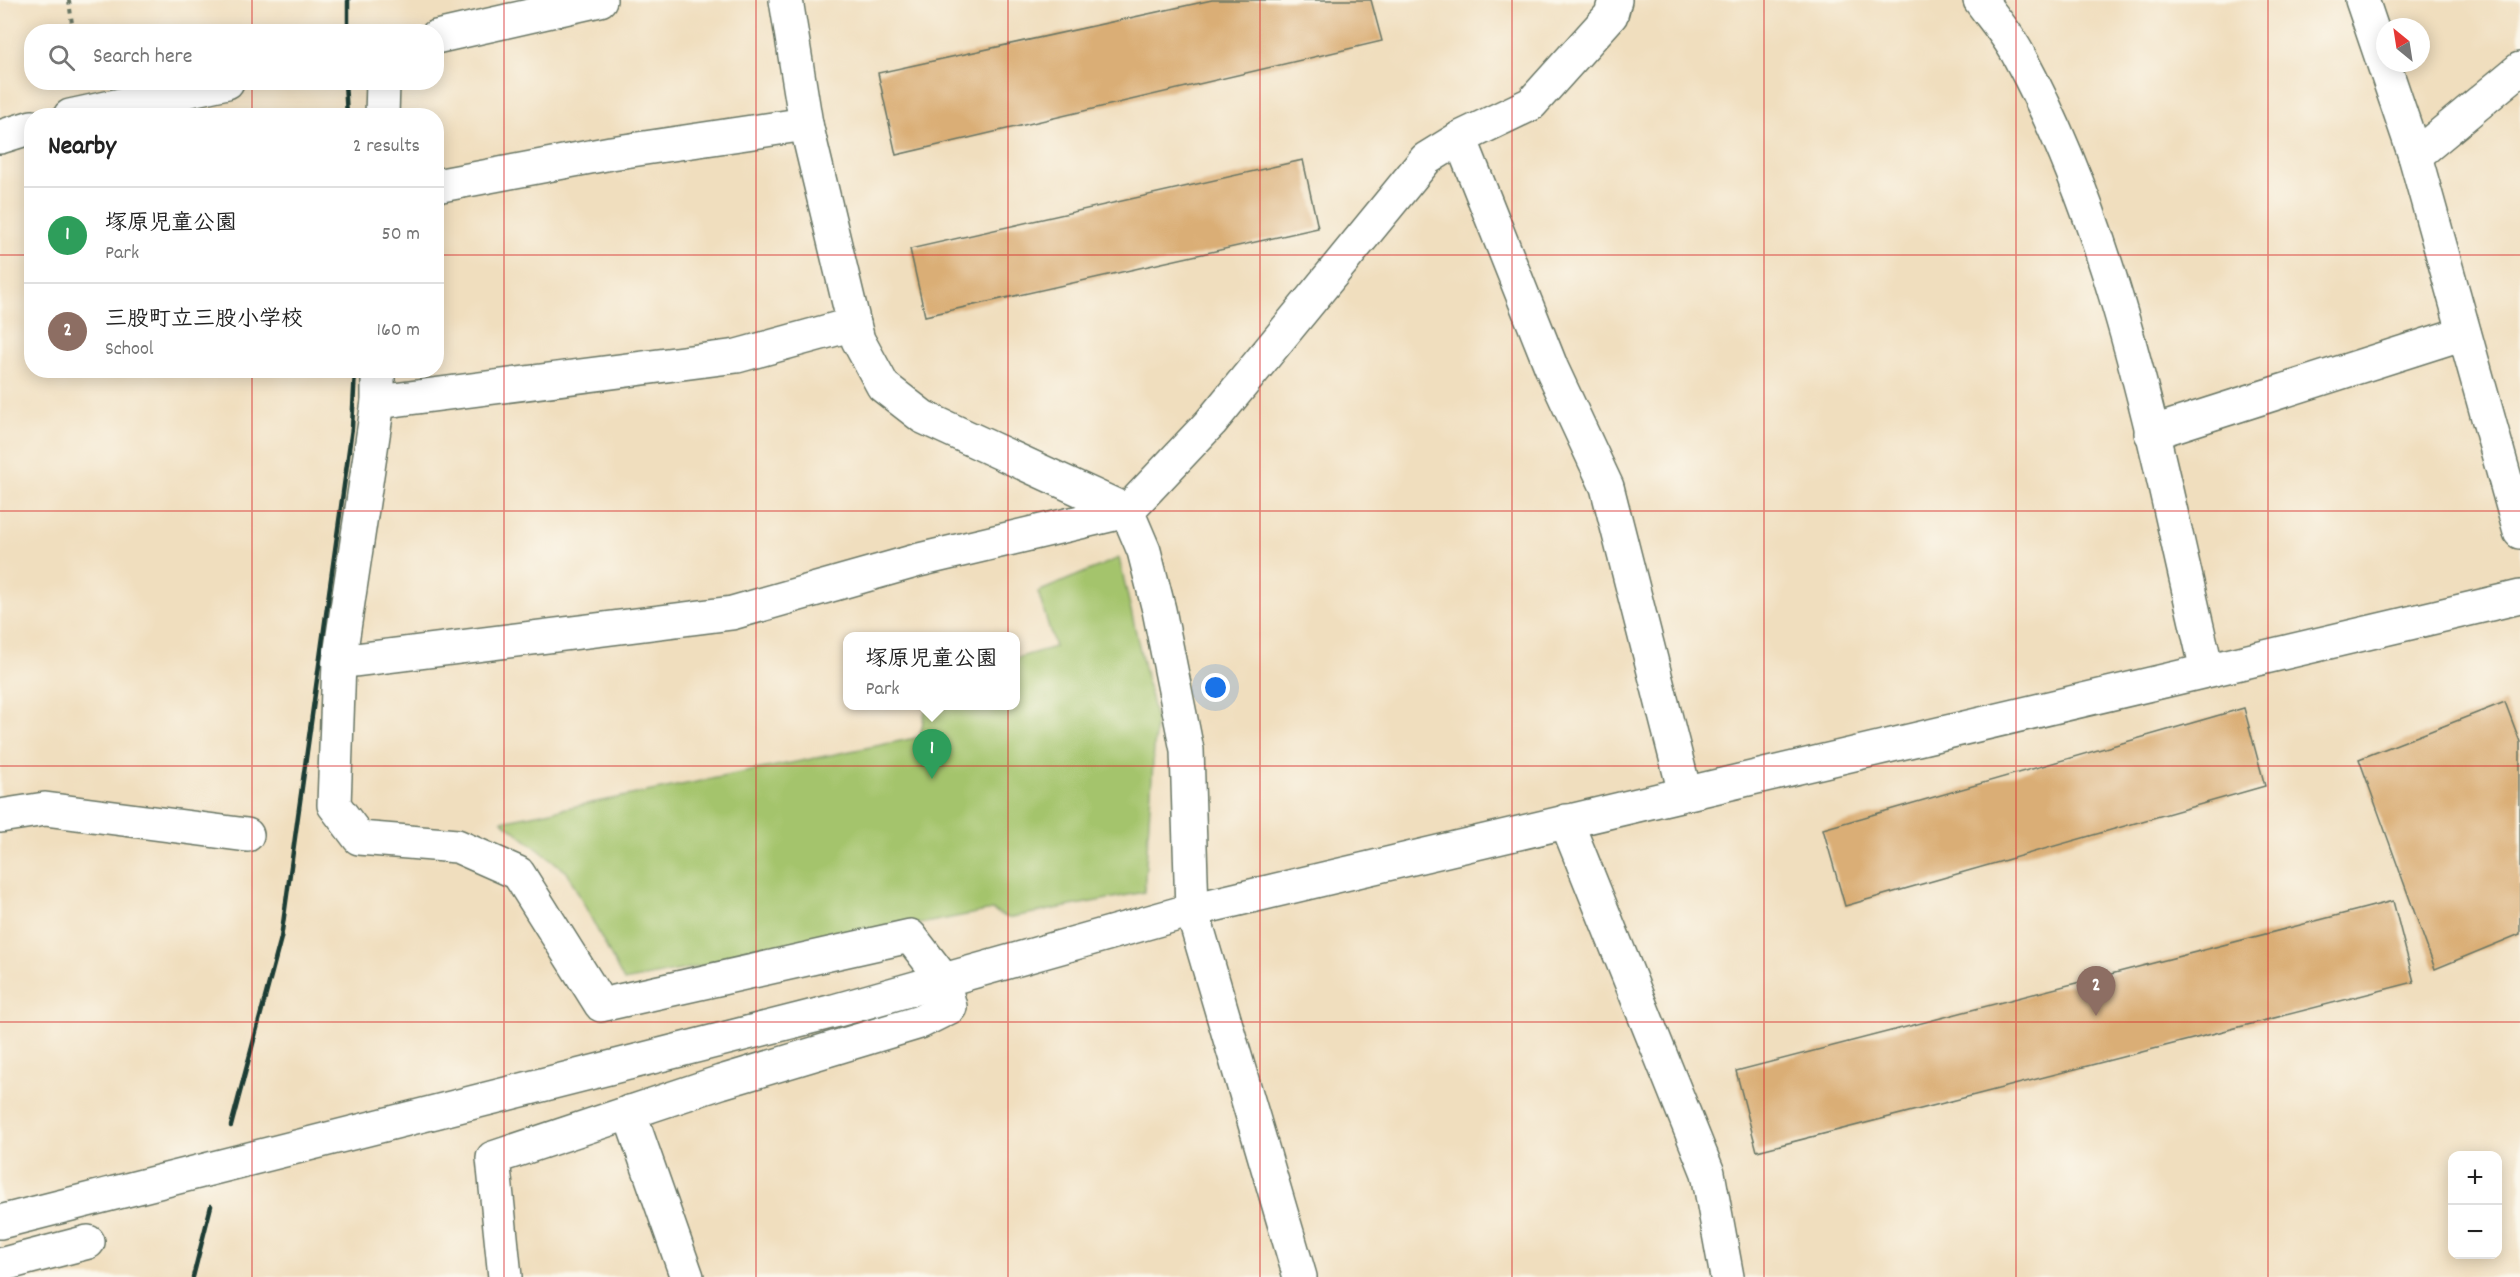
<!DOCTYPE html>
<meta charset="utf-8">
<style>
body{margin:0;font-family:Dekko,"Klee One",sans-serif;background:#f2f2f2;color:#222}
.controls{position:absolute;right:18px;bottom:18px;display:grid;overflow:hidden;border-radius:12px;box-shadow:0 3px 15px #0003}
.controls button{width:54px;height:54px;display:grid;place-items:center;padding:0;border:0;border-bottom:2px solid #e0e0e0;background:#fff;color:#222;font:30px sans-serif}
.compass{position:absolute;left:2376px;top:18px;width:54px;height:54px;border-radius:50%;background:#fff;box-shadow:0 3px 15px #0003;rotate:330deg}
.you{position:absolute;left:1216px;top:688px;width:21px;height:21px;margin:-15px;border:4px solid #fff;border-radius:50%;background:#1a73e8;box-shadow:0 0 0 9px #1a73e833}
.badge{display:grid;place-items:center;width:39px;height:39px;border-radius:50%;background:#ea580c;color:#fff;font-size:20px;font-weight:700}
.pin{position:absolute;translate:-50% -50px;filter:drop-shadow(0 2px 3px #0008)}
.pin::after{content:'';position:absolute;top:32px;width:21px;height:18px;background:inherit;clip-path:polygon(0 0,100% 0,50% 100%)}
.popup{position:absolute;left:843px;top:632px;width:177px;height:78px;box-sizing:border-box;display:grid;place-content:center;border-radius:12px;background:#fff;filter:drop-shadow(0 2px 4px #0005);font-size:20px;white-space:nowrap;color:#767676}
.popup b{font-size:22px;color:#222}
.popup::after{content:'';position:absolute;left:50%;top:100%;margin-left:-12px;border:12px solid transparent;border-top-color:#fff}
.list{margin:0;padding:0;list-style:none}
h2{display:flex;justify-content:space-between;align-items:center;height:78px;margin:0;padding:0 24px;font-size:26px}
h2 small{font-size:20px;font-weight:400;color:#767676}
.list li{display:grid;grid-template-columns:39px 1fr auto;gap:18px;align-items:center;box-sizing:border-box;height:96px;padding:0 24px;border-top:2px solid #e0e0e0}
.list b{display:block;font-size:22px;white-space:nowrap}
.list p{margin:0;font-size:20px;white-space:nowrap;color:#767676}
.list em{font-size:20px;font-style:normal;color:#767676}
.icon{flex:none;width:33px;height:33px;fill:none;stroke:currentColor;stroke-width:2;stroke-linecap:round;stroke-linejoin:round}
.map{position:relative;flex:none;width:2520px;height:1277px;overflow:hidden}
.search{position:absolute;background:#fff;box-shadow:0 3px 15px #0003;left:24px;top:24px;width:420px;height:66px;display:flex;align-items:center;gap:15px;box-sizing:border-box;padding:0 21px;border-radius:24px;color:#767676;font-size:22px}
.panel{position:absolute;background:#fff;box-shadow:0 3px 15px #0003;left:24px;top:108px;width:420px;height:270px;border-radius:24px}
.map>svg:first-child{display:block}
.green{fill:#a4c46c;stroke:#628050;stroke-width:1.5}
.building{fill:#daae76}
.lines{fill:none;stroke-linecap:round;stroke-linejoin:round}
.minor-casing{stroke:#687564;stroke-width:36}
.tertiary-casing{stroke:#687564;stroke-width:36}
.path{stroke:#687564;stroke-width:4;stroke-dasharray:4.5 4.5;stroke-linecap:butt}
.minor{stroke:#fff;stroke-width:33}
.tertiary{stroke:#fff;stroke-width:33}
.rail{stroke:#1f3d34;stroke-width:4.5}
.grid{fill:none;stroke:#d62828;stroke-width:1.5;stroke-opacity:0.55}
</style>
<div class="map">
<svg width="2520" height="1277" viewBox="0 0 2520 1277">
<rect width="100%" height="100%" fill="#fbf7ec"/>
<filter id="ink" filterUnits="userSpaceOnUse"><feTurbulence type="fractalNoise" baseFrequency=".0167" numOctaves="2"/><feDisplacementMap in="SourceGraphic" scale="12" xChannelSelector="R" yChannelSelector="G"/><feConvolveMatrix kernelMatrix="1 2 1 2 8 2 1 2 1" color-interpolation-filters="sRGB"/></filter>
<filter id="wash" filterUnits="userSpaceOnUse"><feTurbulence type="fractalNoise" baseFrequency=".008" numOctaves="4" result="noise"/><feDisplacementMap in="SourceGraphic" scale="24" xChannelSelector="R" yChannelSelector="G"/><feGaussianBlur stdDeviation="1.35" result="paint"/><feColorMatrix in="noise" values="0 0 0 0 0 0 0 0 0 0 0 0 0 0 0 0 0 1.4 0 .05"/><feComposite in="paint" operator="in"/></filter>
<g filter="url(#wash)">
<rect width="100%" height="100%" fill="#f0debe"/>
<path class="green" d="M1119,558L1156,720L1144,892L1008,918L992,910L624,981L567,872L502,821L920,737L926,706H1016V658L1055,647L1038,592Z"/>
<g id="blocks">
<g class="building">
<path d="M1212,0H1371L1382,41L896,155L878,73Z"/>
<path d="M1303,160L1318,228L925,316L910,249Z"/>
<path d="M2505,702L2520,742V934L2435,969L2359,759Z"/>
<path d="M2244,708L2265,786L1845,906L1823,829Z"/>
<path d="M2393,901L2414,982L1757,1151L1736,1071Z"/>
</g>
</g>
</g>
<g filter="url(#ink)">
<use href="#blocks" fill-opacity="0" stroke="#687564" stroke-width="1.5"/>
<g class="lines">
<defs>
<g id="minor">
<path d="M786,0L806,124L854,324L858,340L883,386L923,417L1127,511L1144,551L1159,610L1187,750L1192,910L1300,1277"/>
<path d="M1980,0C1993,18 2009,36 2019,56C2121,245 2158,463 2207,670"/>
<path d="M436,37L600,0"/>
<path d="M70,116L227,82"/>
<path d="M382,116L383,82"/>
<path d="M0,137L32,127"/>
<path d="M1460,138L1552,369L1607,487L1685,793"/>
<path d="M2415,156L2520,69"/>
<path d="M436,186L611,153L806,124"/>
<path d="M378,370V402L339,662L732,613L919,560L1127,511L1211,422L1426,159L1460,138L1531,104L1611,15L1615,0"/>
<path d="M378,402L737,356L854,324"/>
<path d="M2151,433L2464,333"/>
<path d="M339,662L334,805L359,838L457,846L518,873L601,1005L910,936L943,979L950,1007L920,1022L721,1082L493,1158L505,1277"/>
<path d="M0,816L45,809L247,835"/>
<path d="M1566,821L1708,1173L1727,1277"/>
<path d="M629,1112L687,1277"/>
<path d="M0,1265L88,1242"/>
</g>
<g id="tertiary">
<path d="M2362,0L2415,156L2520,532"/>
<path d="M0,1222L834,1011L1192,910L2520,597"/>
</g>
</defs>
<use href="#minor" class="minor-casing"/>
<use href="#tertiary" class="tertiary-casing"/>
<path class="path" d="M69,0L73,32"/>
<use href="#minor" class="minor"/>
<use href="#tertiary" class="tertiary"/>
<g class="rail">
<path d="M348,0V32"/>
<path d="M345,82L347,116"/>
<path d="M231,1126L281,938L352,428L355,370"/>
<path d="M193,1277L211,1206"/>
</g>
</g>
</g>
<path class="grid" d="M252,0V32M504,0V1277M756,0V1277M1008,0V1277M1260,0V1277M1512,0V1277M1764,0V1277M2016,0V1277M2268,0V1277M252,82V116M0,255H32M436,255H2520M252,370V1277M0,511H2520M0,766H2520M0,1022H2520"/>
</svg>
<div class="controls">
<button>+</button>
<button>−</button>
</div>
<svg class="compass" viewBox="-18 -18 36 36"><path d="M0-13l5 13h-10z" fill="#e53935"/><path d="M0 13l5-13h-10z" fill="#767676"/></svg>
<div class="you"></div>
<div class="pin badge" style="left:932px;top:779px;background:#2e9e5b">1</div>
<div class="popup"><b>塚原児童公園</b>Park</div>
<div class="pin badge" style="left:2096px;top:1016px;background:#8d6e63">2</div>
<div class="search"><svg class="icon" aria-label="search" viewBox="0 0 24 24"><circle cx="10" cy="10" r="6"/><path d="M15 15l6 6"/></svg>Search here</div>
<section class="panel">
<h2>Nearby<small>2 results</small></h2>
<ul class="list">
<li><span class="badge" style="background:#2e9e5b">1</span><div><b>塚原児童公園</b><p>Park</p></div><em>50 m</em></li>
<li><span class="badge" style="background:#8d6e63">2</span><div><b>三股町立三股小学校</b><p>School</p></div><em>160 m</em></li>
</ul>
</section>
</div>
